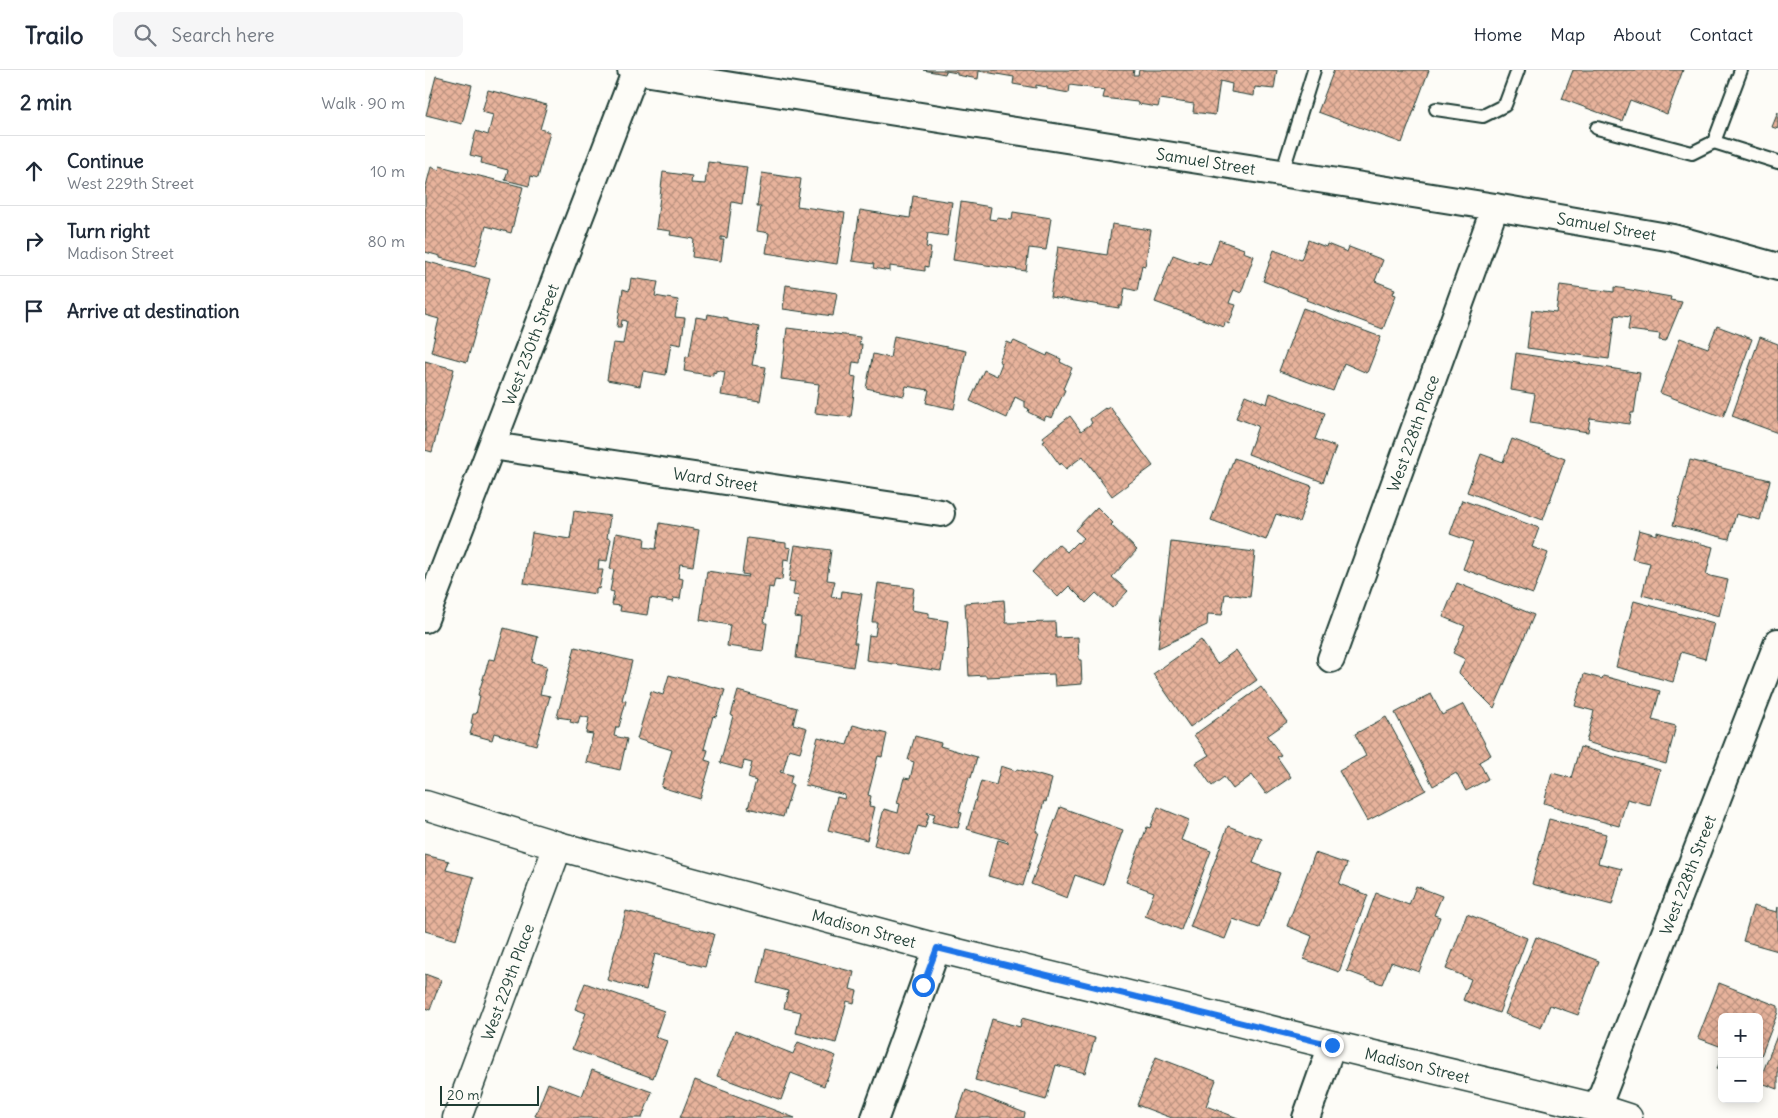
<!DOCTYPE html>
<meta charset="utf-8">
<style>
body{margin:0;font-family:Delius,sans-serif;background:#f6f6f7;color:#1f2937}
.controls{position:absolute;right:15px;bottom:15px;display:grid;overflow:hidden;border-radius:8px;box-shadow:0 2px 12px #0003}
.controls button{width:45px;height:45px;display:grid;place-items:center;padding:0;border:0;border-bottom:1px solid #e0e1e3;background:#fff;color:#1f2937;font:25px sans-serif}
.scale{position:absolute;left:15px;bottom:12px;width:99px;box-sizing:border-box;padding-left:5px;border:2px solid #1f3d34;border-top:0;font-size:14px;line-height:18px;white-space:nowrap;color:#1f3d34;-webkit-text-stroke:4px #fdfcf7;paint-order:stroke}
.stop{position:absolute;width:15px;height:15px;margin:-11px;border:4px solid #1a73e8;border-radius:50%;background:#fff}
.stop.end{background:#1a73e8;border-color:#fff;box-shadow:0 1px 5px #0008}
.list{margin:0;padding:0;list-style:none}
h2{display:flex;justify-content:space-between;align-items:center;height:65px;margin:0;padding:0 20px;font-size:21px}
h2 small{font-size:16px;font-weight:400;color:#747a83}
.list li{display:grid;grid-template-columns:32px 1fr auto;gap:15px;align-items:center;box-sizing:border-box;height:70px;padding:0 20px;border-top:1px solid #e0e1e3}
.list b{display:block;font-size:19px;white-space:nowrap}
.list p{margin:0;font-size:16px;white-space:nowrap;color:#747a83}
.list em{font-size:16px;font-style:normal;color:#747a83}
.icon{flex:none;width:28px;height:28px;fill:none;stroke:currentColor;stroke-width:2;stroke-linecap:round;stroke-linejoin:round}
.map{position:relative;flex:none;width:1353px;height:1048px;overflow:hidden}
header{display:flex;align-items:center;gap:30px;box-sizing:border-box;height:70px;padding:0 25px;background:#fff;border-bottom:1px solid #e0e1e3}
header strong{font-size:24px}
nav{display:flex;gap:28px;margin-inline-start:auto;font-size:18px}
.search{width:350px;height:45px;background:#f6f6f7;display:flex;align-items:center;gap:12px;box-sizing:border-box;padding:0 18px;border-radius:8px;color:#747a83;font-size:19px}
main{display:flex}
aside{flex:1;background:#fff}
.map>svg:first-child{display:block}
.building{fill:url(#building-cross-hatch);stroke:#1f3d34}
.lines{fill:none;stroke-linecap:round;stroke-linejoin:round}
.lane-casing{stroke:#1f3d34;stroke-width:16}
.street-casing{stroke:#1f3d34;stroke-width:30}
.secondary-casing{stroke:#1f3d34;stroke-width:31}
.lane{stroke:#fdfcf7;stroke-width:12}
.street{stroke:#fdfcf7;stroke-width:26}
.secondary{stroke:#fdfcf7;stroke-width:28}
.route{stroke:#1a73e8;stroke-width:6}
.labels{text-anchor:middle;dominant-baseline:central;stroke-width:5;stroke-linejoin:round;paint-order:stroke}
.street-label{font-size:16px;fill:#1f3d34;stroke:#fdfcf7}
</style>
<header>
<strong>Trailo</strong>
<div class="search"><svg class="icon" aria-label="search" viewBox="0 0 24 24"><circle cx="10" cy="10" r="6"/><path d="M15 15l6 6"/></svg>Search here</div>
<nav><a>Home</a><a>Map</a><a>About</a><a>Contact</a></nav>
</header>
<main>
<aside>
<h2>2 min<small>Walk · 90 m</small></h2>
<ul class="list">
<li><svg class="icon" aria-label="ahead" viewBox="0 0 24 24"><path d="M12 20V5M6 11l6-6 6 6"/></svg><div><b>Continue</b><p>West 229th Street</p></div><em>10 m</em></li>
<li><svg class="icon" aria-label="right" viewBox="0 0 24 24"><path d="M7 20v-9h11M14 6l5 5-5 5"/></svg><div><b>Turn right</b><p>Madison Street</p></div><em>80 m</em></li>
<li><svg class="icon" aria-label="arrive" viewBox="0 0 24 24"><path d="M6 21V4h12l-3 4 3 4H6"/></svg><div><b>Arrive at destination</b></div></li>
</ul>
</aside>
<div class="map">
<svg width="1353" height="1048" viewBox="0 0 1353 1048">
<defs>
<pattern id="building-cross-hatch" width="8" height="8" patternUnits="userSpaceOnUse" patternTransform="scale(1.25)"><rect width="8" height="8" fill="#e8b39c"/><path d="M0 0l8 8M0 8l8-8" fill="none" stroke="#bb9380"/></pattern>
</defs>
<rect width="100%" height="100%" fill="#fdfcf7"/>
<filter id="ink" filterUnits="userSpaceOnUse"><feTurbulence type="fractalNoise" baseFrequency=".02" numOctaves="2"/><feDisplacementMap in="SourceGraphic" scale="10" xChannelSelector="R" yChannelSelector="G"/><feConvolveMatrix kernelMatrix="1 2 1 2 8 2 1 2 1" color-interpolation-filters="sRGB"/></filter>
<g filter="url(#ink)">
<g class="building">
<path d="M498,0H709L708,5H713L714,0H852L849,19L830,17L829,26L806,22L807,14L795,11L790,45L768,42L769,34L735,29L733,37L713,34L712,32L678,28L680,20L645,15L644,23L622,19V17L611,15V18L588,14L589,7L554,1L553,9L532,5V3L521,1L520,4Z"/>
<path d="M909,0H1004L977,73L893,42Z"/>
<path d="M1148,0H1258L1242,44L1205,30L1197,51L1137,29Z"/>
<path d="M11,6L47,15L37,54L1,45Z"/>
<path d="M63,20L122,35L115,59L125,62L113,108L106,106L104,116L80,110L83,100L56,93L57,88L45,85L51,61L63,65L68,45L57,42Z"/>
<path d="M1353,42V59L1347,57Z"/>
<path d="M283,92L322,97L317,134L307,132L302,168L296,167V170H299L296,191L267,187L269,169L245,165L246,161L231,159L238,102L267,106L266,113L280,114Z"/>
<path d="M15,96L98,117L86,163L61,156L50,197L15,188V186L0,182V120L6,97L14,100Z"/>
<path d="M337,103L376,109L372,136L420,143L412,194L341,183L344,163L332,161L336,137H332Z"/>
<path d="M488,126L527,132L522,166L503,163L501,177L506,178L503,197L500,196V201L465,196V201L448,198L449,194L427,191L435,140L485,148Z"/>
<path d="M536,132L566,137L564,149L571,150L572,148L587,150L588,142L626,148L621,180L604,178L601,201L528,190Z"/>
<path d="M687,154L726,160L720,196L717,195L712,221L700,218L697,236H694V238L625,227L633,177L682,185Z"/>
<path d="M794,170L819,179L818,182L829,186L816,223L809,220L804,233L811,235L804,254L800,252L799,257L730,232L748,185L773,194V191L785,195Z"/>
<path d="M883,170L901,177L902,174L922,182L924,177L958,190L950,211L970,219L968,224L971,225L958,259L881,230L882,228L838,211L849,180L876,190Z"/>
<path d="M0,191L65,209L42,292L6,282L14,249L0,245Z"/>
<path d="M206,208L233,212L230,226L253,230L250,247L260,248L256,275L246,273L241,305L218,301L215,316L182,310L188,273L198,274L202,251L197,250L196,257H192L198,219L204,221Z"/>
<path d="M361,215L412,223L408,246L358,239Z"/>
<path d="M1135,215L1189,222V217L1246,227L1245,230L1257,232L1241,271L1234,270L1235,264L1203,260L1205,247L1190,245L1184,289L1102,278L1107,240L1131,243Z"/>
<path d="M878,238L956,267L942,303L919,293L908,321L854,301Z"/>
<path d="M283,244L303,248V251L334,257L327,295L341,297L335,331L296,325L300,302L291,300V303L288,302V306L259,301L261,286L264,287L271,247L282,249Z"/>
<path d="M1292,256L1327,269L1298,347L1235,323L1255,268L1283,278Z"/>
<path d="M362,258L435,267L434,274H437L435,293L428,292L426,306L431,307L426,347L390,343L394,314L356,309Z"/>
<path d="M469,266L541,281L529,339L501,333L504,320L481,316L479,326L441,318L448,284L465,288Z"/>
<path d="M1335,267L1353,274V363L1307,346Z"/>
<path d="M589,271L622,286L623,283L636,289L635,292L647,298L638,319L640,320L627,348L621,346L619,350L603,342L604,339L600,337V332L590,327L582,348L545,331L559,300L572,306L577,293L574,291L582,272L587,274Z"/>
<path d="M1091,283L1215,303L1209,343H1206L1204,354L1165,348L1163,362L1105,353L1110,324L1086,320Z"/>
<path d="M0,291L29,299L7,382L0,380Z"/>
<path d="M845,323L900,343L890,369L911,377L898,412L823,384L833,356L811,348L820,325L842,334Z"/>
<path d="M685,337L728,396L687,426L658,386L641,399L636,393L635,395L618,372L620,371L618,367L645,346L656,361L667,353L665,349L680,338L681,339Z"/>
<path d="M1087,369L1140,389L1118,450L1042,422L1056,384L1078,392Z"/>
<path d="M809,388L887,416L874,452L851,444L841,470L786,450Z"/>
<path d="M1265,390L1345,410L1335,450L1311,444L1304,469L1248,455Z"/>
<path d="M1037,430L1114,458L1107,477L1123,483L1108,524L1038,499L1048,472L1025,464Z"/>
<path d="M672,437L688,453L686,455L712,480L687,507L703,521L687,538L671,523L661,533L644,516L633,527L607,502L633,474L642,482L652,472L653,473L659,468L650,460Z"/>
<path d="M149,441L185,446L182,468L186,469L182,491L174,490L173,500H178L174,519L171,518V524L99,513L107,463L145,469Z"/>
<path d="M235,453L274,460L268,496L255,494L253,508L258,509L255,529L249,528L248,532L225,528L222,545L195,541L196,536L187,535L189,522L185,521L189,500L185,499L191,463L220,468L219,477L231,479Z"/>
<path d="M1214,460L1232,465V462L1288,477L1281,505L1303,510L1294,546L1217,525L1225,493L1207,489Z"/>
<path d="M322,468L361,473V477L366,478L364,490L359,489L357,510L350,509L348,518L344,517L339,553H342L338,581L302,576L305,555L275,550L282,501L323,507L324,505L317,504Z"/>
<path d="M746,472L830,482L825,527L800,524L797,545L783,544L782,555L733,578Z"/>
<path d="M370,475L406,480L402,510L410,511L406,527L416,528L417,521L437,524L429,573H432L428,597L371,588L376,548L370,547L374,526L368,525L370,512L364,511Z"/>
<path d="M453,513L489,518L486,540L504,543V548L523,551L516,601L441,590L444,565L450,566L452,552H447Z"/>
<path d="M1032,513L1109,545L1069,638L1034,603L1040,589L1028,583L1040,556L1018,547Z"/>
<path d="M579,530L581,553L630,552L631,568L653,567L654,590H656L657,614L630,616L629,604L561,607V605L544,606L540,533Z"/>
<path d="M1209,531L1289,553L1280,589L1256,582L1248,612L1191,597Z"/>
<path d="M79,558L113,567L107,592L122,596L115,624L125,626L111,675L69,663L67,670L45,664L48,654L46,653L48,644H51L55,626L53,625L64,589L70,590Z"/>
<path d="M776,570L792,594L811,580L832,610L765,657L728,604Z"/>
<path d="M150,577L207,591L197,630L201,631L194,657H191L189,666L202,669L195,700L161,692L168,664L161,663L164,648L155,646L153,654L145,652L146,649L132,647Z"/>
<path d="M1159,604L1177,609L1178,606L1235,621L1227,650L1251,656L1241,694L1161,672L1169,641L1150,636Z"/>
<path d="M244,605L300,620L291,647L288,646L279,679L283,680L280,690L286,692L275,729L236,717L247,680L212,669L226,621L238,625Z"/>
<path d="M836,617L862,652L842,666L856,685L852,687L866,707L841,724L827,705L808,719L799,707L787,716L771,693L784,685L769,665Z"/>
<path d="M313,621L372,638L368,654L382,658L375,682L364,679L358,701L356,700L355,702L367,705L365,713L368,715L358,747L323,738L331,711L323,708L327,693L319,691L317,699L295,693L308,646L306,645Z"/>
<path d="M1006,624L1017,645L1039,634L1066,685L1054,692L1063,709L1041,721L1031,703L1008,716L970,643Z"/>
<path d="M961,647L1001,720L942,751L914,701L941,686L930,664Z"/>
<path d="M428,655L462,664L457,687L453,686L443,725L446,726L444,736L450,737L442,770L403,760L412,727L419,729L420,725L380,715L393,667L422,675Z"/>
<path d="M490,666L516,673L515,676L552,687L546,708L544,707L534,742L537,743L533,758L507,752L510,744L503,742L502,744L504,745L500,758L493,756L484,785L449,775L459,739L473,743L475,734L472,733L479,708L485,709L489,692L483,690Z"/>
<path d="M1155,677L1235,700L1225,735L1202,729L1194,756L1138,741V739L1119,733L1127,703L1146,708Z"/>
<path d="M576,696L591,701L592,699L627,709L621,732L619,731L611,762H614L598,816L563,806L573,770L583,773V771L542,759L556,711L571,715Z"/>
<path d="M635,737L698,760L678,815L650,805L642,828L606,814Z"/>
<path d="M733,737L764,750L756,770L786,781L756,860L720,846L729,822L701,812L722,757L725,758Z"/>
<path d="M1124,749L1181,764L1173,793L1197,799L1187,835L1107,814Z"/>
<path d="M803,756L837,769L828,793L855,803L834,858L808,849L800,869L765,857Z"/>
<path d="M890,783L922,794L914,814L943,825L914,902L879,889L887,866L862,856Z"/>
<path d="M0,785L24,791L21,800L49,807L31,870L0,861Z"/>
<path d="M991,816L1017,826L1009,845L1015,847L994,902L966,892L957,914L922,901L951,823L984,835Z"/>
<path d="M1328,836L1352,842L1353,837V881L1318,871Z"/>
<path d="M201,841L289,864L280,897L230,884L221,920L182,910Z"/>
<path d="M1042,844L1102,868L1074,943L1038,930L1046,909L1021,899Z"/>
<path d="M1111,867L1174,891L1153,945L1125,935L1116,958L1080,944Z"/>
<path d="M341,879L429,902L425,919L432,921L429,933L422,931L411,973L371,963L376,942L359,938L363,921L333,913Z"/>
<path d="M0,904L16,910L5,940L0,938Z"/>
<path d="M160,913L239,941L230,967L242,971L228,1008L147,979L161,943L150,939Z"/>
<path d="M1294,913L1353,936V942L1334,991V947H1297V977L1273,968Z"/>
<path d="M597,948L670,968L660,1003L631,995L621,1030L550,1010L567,949L595,957Z"/>
<path d="M310,961L368,984L373,972L411,986L399,1016L366,1003L356,1030L292,1006Z"/>
<path d="M1353,963V1019L1334,1012Z"/>
<path d="M1297,985V1001L1292,999Z"/>
<path d="M731,987L791,1010L781,1036L813,1048H747L712,1035Z"/>
<path d="M167,1000L227,1022L217,1048H117L110,1046L123,1013L157,1026Z"/>
<path d="M270,1010L370,1048H255Z"/>
<path d="M541,1020L600,1043L599,1048H531Z"/>
</g>
<g class="lines">
<defs>
<g id="lane">
<path d="M1011,39L1058,46L1080,35L1093,0"/>
<path d="M1172,58L1267,83L1289,72L1316,0"/>
<path d="M1289,72L1353,92"/>
<path d="M857,103L889,0"/>
</g>
<g id="street">
<path id="s1" d="M206,0L1070,137L1248,168L1353,197"/>
<path id="s2" d="M67,376L516,443"/>
<path id="s3" d="M0,549L211,0"/>
<path id="s4" d="M906,589L1070,137"/>
<path id="s5" d="M1172,1038L1353,572"/>
<path d="M450,1048L512,878"/>
<path d="M881,1048L907,975"/>
</g>
<g id="secondary">
<path id="s6" d="M0,735L133,776L512,878L907,975L1172,1038L1203,1048"/>
<path id="s7" d="M32,1048L133,776"/>
</g>
</defs>
<use href="#lane" class="lane-casing"/>
<use href="#street" class="street-casing"/>
<use href="#secondary" class="secondary-casing"/>
<use href="#lane" class="lane"/>
<use href="#street" class="street"/>
<use href="#secondary" class="secondary"/>
</g>
</g>
<g class="lines" filter="url(#ink)">
<path class="route" d="M498,915L512,878L907,975"/>
</g>
<g class="labels">
<g class="street-label">
<text stroke="none"><textPath href="#s1" startOffset="582">Samuel Street</textPath></text>
<text stroke="none"><textPath href="#s1" startOffset="988">Samuel Street</textPath></text>
<text stroke="none"><textPath href="#s3" startOffset="294">West 230th Street</textPath></text>
<text stroke="none"><textPath href="#s4" startOffset="240">West 228th Place</textPath></text>
<text stroke="none"><textPath href="#s2" startOffset="226">Ward Street</textPath></text>
<text stroke="none"><textPath href="#s5" startOffset="250">West 228th Street</textPath></text>
<text stroke="none"><textPath href="#s6" startOffset="456">Madison Street</textPath></text>
<text stroke="none"><textPath href="#s7" startOffset="145">West 229th Place</textPath></text>
<text stroke="none"><textPath href="#s6" startOffset="1026">Madison Street</textPath></text>
</g>
</g>
</svg>
<div class="controls">
<button>+</button>
<button>−</button>
</div>
<div class="scale">20 m</div>
<div class="stop" style="left:498px;top:915px"></div>
<div class="stop end" style="left:907px;top:975px"></div>
</div>
</main>
